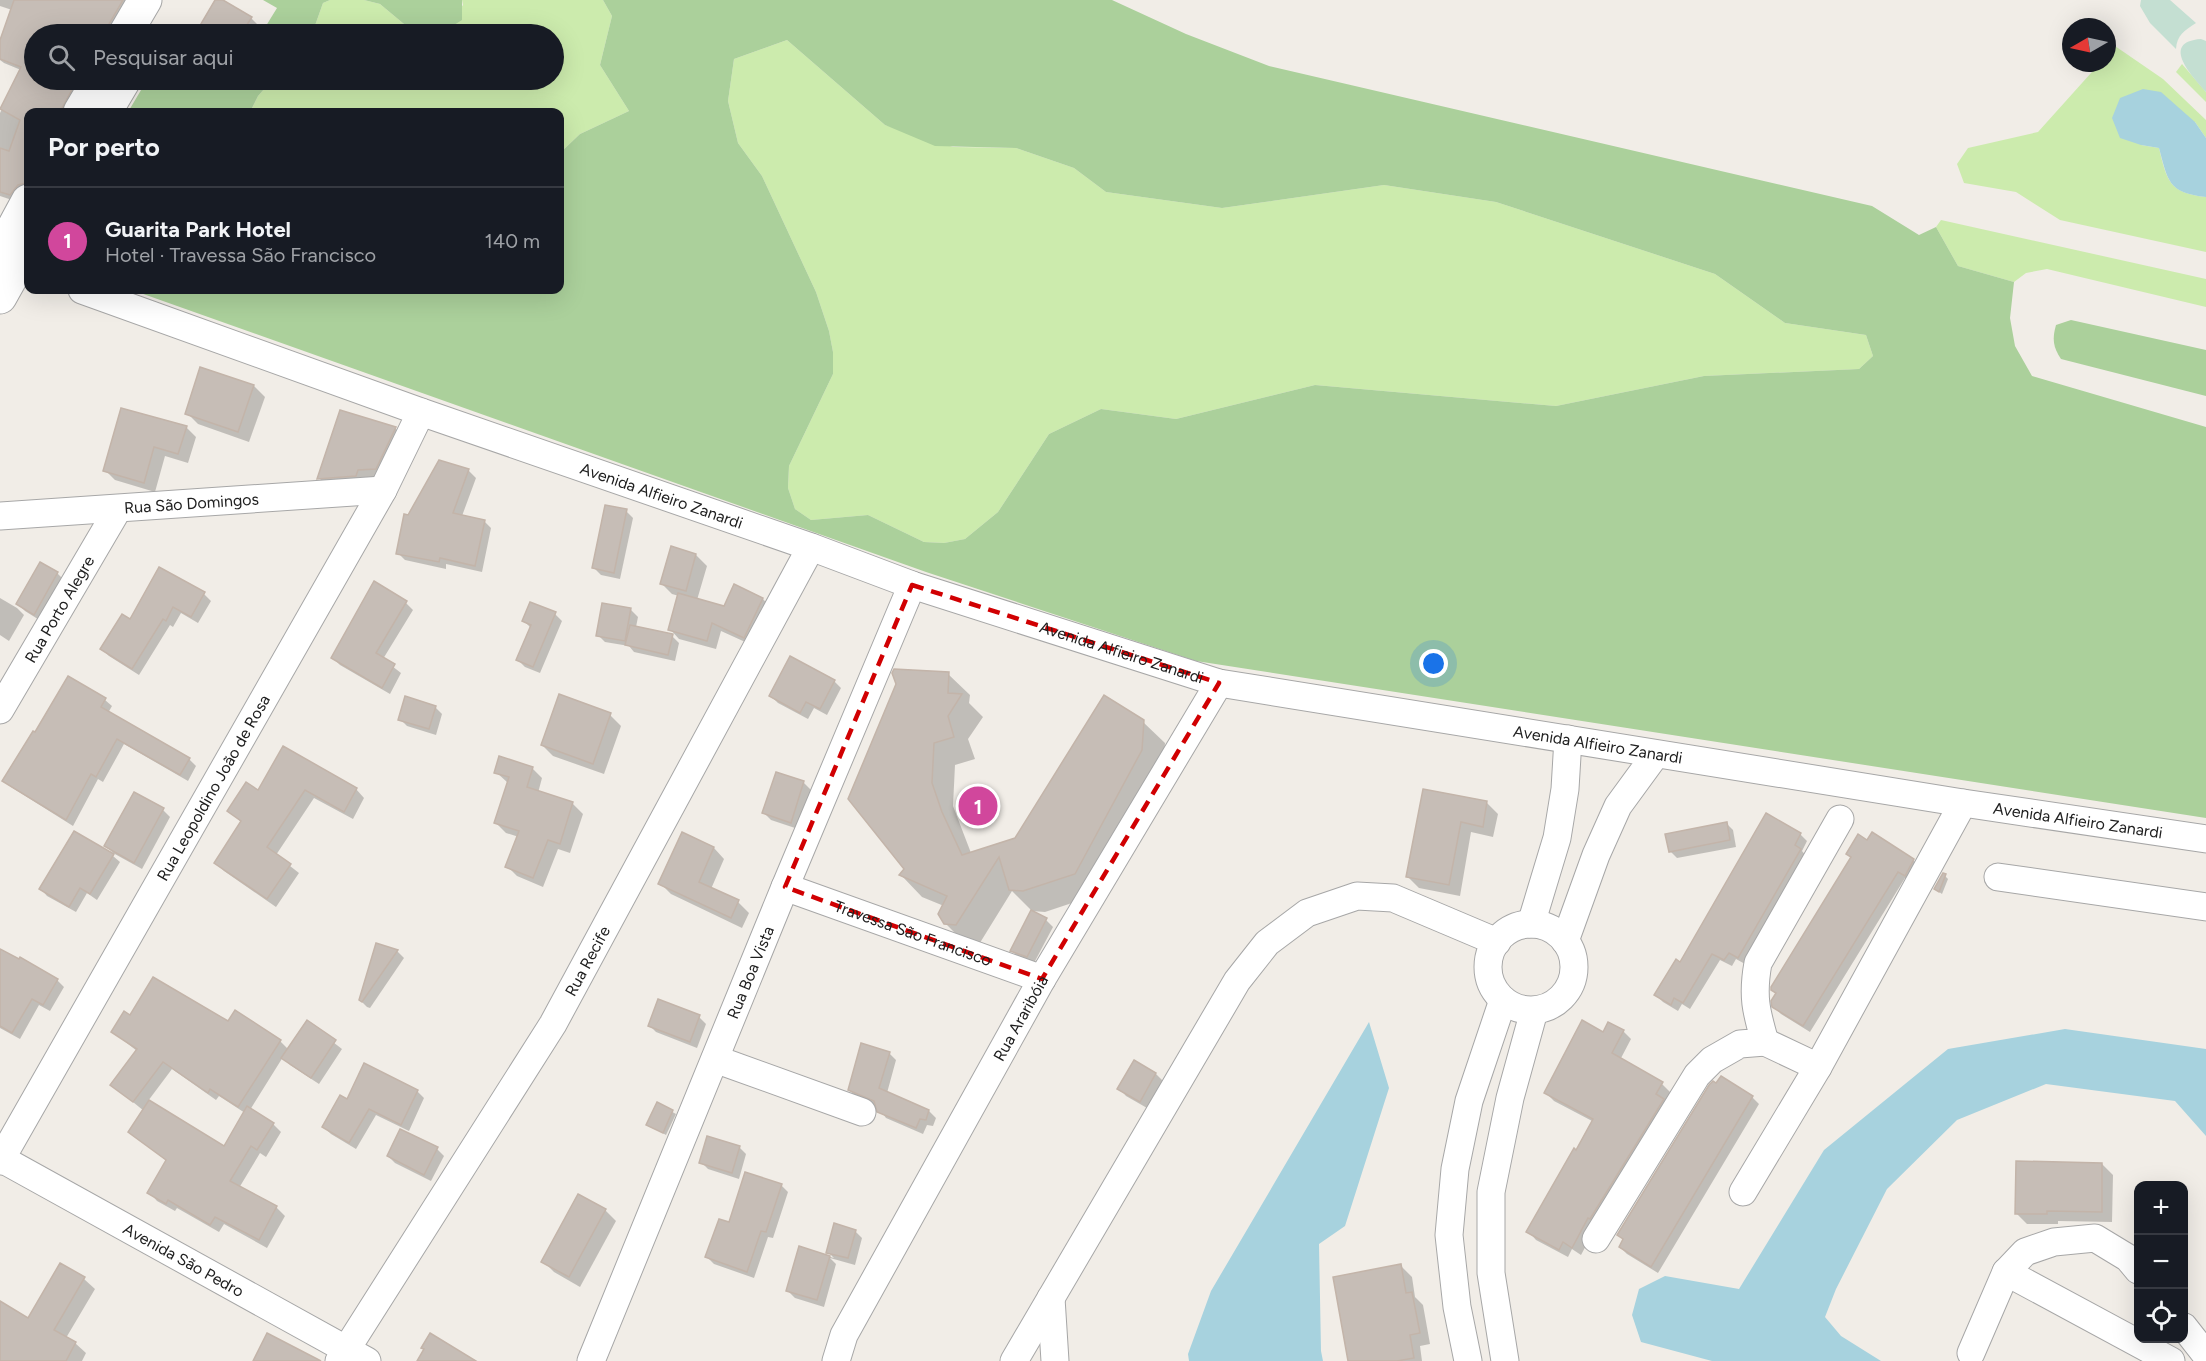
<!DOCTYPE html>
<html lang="pt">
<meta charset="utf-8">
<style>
body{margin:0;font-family:Figtree,sans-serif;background:#242831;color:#f1f3f6}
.controls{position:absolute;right:18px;bottom:18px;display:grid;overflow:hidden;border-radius:12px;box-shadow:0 6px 24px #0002}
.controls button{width:54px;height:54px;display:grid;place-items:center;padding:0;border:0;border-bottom:2px solid #363941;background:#171b24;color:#f1f3f6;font:30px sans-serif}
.compass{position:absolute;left:2062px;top:18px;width:54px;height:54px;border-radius:50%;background:#171b24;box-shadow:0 6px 24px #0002;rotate:261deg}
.you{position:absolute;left:1434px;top:664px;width:21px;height:21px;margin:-15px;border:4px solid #fff;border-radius:50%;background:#1a73e8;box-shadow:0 0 0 9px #1a73e833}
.badge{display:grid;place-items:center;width:39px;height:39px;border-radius:50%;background:#d10002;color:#fff;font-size:20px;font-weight:700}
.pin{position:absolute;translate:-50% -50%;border:3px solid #fff;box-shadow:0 2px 6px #0006}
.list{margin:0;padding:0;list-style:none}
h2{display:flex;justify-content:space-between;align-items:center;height:78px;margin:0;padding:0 24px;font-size:26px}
h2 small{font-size:20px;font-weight:400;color:#9ea1a6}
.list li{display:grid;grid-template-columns:39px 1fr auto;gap:18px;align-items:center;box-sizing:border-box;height:108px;padding:0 24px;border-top:2px solid #363941}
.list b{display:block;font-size:22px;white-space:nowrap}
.list p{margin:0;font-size:20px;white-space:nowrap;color:#9ea1a6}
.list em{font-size:20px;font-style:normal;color:#9ea1a6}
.icon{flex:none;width:33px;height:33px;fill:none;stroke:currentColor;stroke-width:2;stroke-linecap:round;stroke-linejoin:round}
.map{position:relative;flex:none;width:2206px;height:1361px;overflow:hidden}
.search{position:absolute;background:#171b24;box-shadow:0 6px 24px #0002;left:24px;top:24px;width:540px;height:66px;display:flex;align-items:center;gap:15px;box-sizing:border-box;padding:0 21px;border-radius:33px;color:#9ea1a6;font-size:22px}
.panel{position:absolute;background:#171b24;box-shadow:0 6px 24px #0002;left:24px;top:108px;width:540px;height:186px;border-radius:12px}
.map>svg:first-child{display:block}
.grass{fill:#ccebad}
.forest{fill:#abd09b;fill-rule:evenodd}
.wetland{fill:#c4dfd2}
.water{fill:#a7d2de}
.shadow{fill:#0003;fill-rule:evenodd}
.building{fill:#c6bdb6;stroke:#c3b4a9;stroke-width:1.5}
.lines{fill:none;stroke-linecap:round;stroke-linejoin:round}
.minor-casing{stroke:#a7a7a7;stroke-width:29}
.tertiary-casing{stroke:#a7a7a7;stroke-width:35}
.minor{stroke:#fff;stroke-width:27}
.tertiary{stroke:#fff;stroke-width:33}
.marked{fill:none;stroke:#d10002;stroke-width:4.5;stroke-dasharray:12 8;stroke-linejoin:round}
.labels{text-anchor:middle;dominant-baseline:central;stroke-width:4.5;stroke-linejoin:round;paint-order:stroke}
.street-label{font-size:16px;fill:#202020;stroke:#fff}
</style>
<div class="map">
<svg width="2206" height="1361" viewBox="0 0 2206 1361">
<rect width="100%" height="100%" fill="#f1ede7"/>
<g class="grass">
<path d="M330,0H364L380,4L416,34H312L323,3Z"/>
<path d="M462,0H603L612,16L600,65L629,111L580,134L560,153V112H250L258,96L272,80H554V34H428L441,33L463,5Z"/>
<path d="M787,40L885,125L953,147L1016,148L1074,168L1106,192L1222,208L1384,185L1496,202L1715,274L1785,323L1866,335L1873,356L1859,369L1704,376L1556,406L1315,385L1176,419L1101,409L1049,434L998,512L965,539L944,543L924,542L868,515L811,520L795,509L788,488L789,466L833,374V352L829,331L816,292L762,176L738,143L728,101L734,59Z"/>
<path d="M2115,46L2163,79L2206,120V138L2195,122L2141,145L2159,148C2167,181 2169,193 2206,197V252L2060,220L2016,192L1964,183L1957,164L1968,148L2038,132L2100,63H2107V55Z"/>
<path d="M2182,64L2206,92V102L2176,72Z"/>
<path d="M1941,220L2206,279V307L2047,269L2026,273L2014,282L1958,266L1936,227Z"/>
</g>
<g class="forest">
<path d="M263,0H330L323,3L312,34H261L277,8Z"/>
<path d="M364,0H462V20L441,33L416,34L380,4Z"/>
<path d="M603,0H1112L1186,34L1269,66L1872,206L1919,235L1936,227L1958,266L2014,282L2010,318L2015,346L2032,376L2206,427V818L1196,661L926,572L132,290H560V153L580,134L629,111L600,65L612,16ZM787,40L885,125L935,146L1016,148L1074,168L1106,192L1222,208L1384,185L1496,202L1715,274L1785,323L1866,335L1873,356L1859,369L1704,376L1556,406L1315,385L1176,419L1101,409L1049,434L998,512L965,539L944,543L924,542L868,515L811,520L795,509L788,488L789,466L833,374V352L829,331L816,292L762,176L738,143L728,101L734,59Z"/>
<path d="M147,80H227L231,83L234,80H272L258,96L250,112H128Z"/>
<path d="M2071,320L2206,350V396L2061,359C2053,347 2052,339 2056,325Z"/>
</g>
<g class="wetland">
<path d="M2141,0H2170L2196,23C2184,31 2177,35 2176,49L2150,23L2140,6Z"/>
<path d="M2201,39L2206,41V92C2193,77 2159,42 2201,39Z"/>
</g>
<g class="water">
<path d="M2143,89L2161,92L2195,122L2206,138V197C2168,193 2168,181 2159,148L2141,145L2120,138L2112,118L2120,98Z"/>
<path d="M1369,1022L1389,1088L1345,1226L1319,1244L1321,1351L1323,1361H1189L1188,1354L1211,1291Z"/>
<path d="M2065,1029L2206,1049V1136L2175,1101L2046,1084L1957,1120L1887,1189L1836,1289L1825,1317L1841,1336L1881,1361H1712L1641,1342L1632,1315L1639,1289L1665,1276L1739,1289L1824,1150L1948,1049Z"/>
</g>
<g class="shadow">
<path d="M0,0H136L116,34H34V80H89L70,112H28V191L18,202L0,196V113L21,70L4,63L0,60V44L12,10L0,6Z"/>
<path d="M217,0L251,18L258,25L252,34H197Z"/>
<path d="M201,368L254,386L265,397L249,442L198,424L187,413Z"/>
<path d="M341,412L395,428L406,439L387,479L330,489L319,478Z"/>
<path d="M186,427L196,437L188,463L165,456L155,492L115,480L105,470Z"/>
<path d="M440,462L469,471L476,478L462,516L484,521L491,528L482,572L446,564V569L405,560L398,553L409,517Z"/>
<path d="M626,511L633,518L620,579L601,575L594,568Z"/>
<path d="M696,555L707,566L697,600L725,607L735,586L763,599L772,609L754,646L721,631L716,649L679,639L670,629L679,596L672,594L661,583Z"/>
<path d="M57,573L64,580L41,621L25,611L18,604Z"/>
<path d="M375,583L406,603L413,610L383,659L401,673L390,694L340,665L333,658Z"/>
<path d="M204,594L211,601L198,623L181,613L173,627L170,625L139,675L109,656L102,649L130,621Z"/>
<path d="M0,598L17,608L24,615L9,641L0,635Z"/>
<path d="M630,609L638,617L636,627L672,636L679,643L675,661L634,652L629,646L605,642L598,635Z"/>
<path d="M555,614L562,621L540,673L525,667L518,660L531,628L524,621Z"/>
<path d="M948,674L970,695L969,703L983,717L968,739L975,759L955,765L953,806L971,853L1015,839L1143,722L1165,743L1163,772L1096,895L1045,912L1032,911L1012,891L978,946L967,945L945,923L944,906L922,897L901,875L906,869Z"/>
<path d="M834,681L841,688L827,715L814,708L808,719L778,703L771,696Z"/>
<path d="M560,696L610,715L621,726L604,774L553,756L542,745Z"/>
<path d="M105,700L112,706L108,713L189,759L196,766L188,781L124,744L103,782L98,779L73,826L11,787L4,781L36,734Z"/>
<path d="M435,707L442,714L436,735L407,726L400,719Z"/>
<path d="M283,748L356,789L364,798L353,819L314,798L276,855L299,873L276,907L224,871L216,863L242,823L229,811L258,792Z"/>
<path d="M532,768L542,778L538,793L573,804L583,814L570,853L558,849L543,887L517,876L507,866L519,837L506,833L496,823L508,783L496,772Z"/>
<path d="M776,774L804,783L811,790L798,829L771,820L764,813Z"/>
<path d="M1424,791L1487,803L1498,814L1493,837L1471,832L1460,896L1419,888L1408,877Z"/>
<path d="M134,794L163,810L170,817L142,869L113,853L106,846Z"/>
<path d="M1726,823L1733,830L1736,847L1677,858L1670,851Z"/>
<path d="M74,833L113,856L120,862L97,900L87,893L76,912L47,896L41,889Z"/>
<path d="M683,834L714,848L724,859L711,889L738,902L749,913L742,928L671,894L660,883Z"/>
<path d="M1800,834L1807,841L1802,851L1807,857L1745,964L1736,959L1732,966L1720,960L1690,1009L1682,1004L1678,1011L1663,1002L1656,995L1681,964Z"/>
<path d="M1867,842L1913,860L1920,867L1912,881L1905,878L1810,1032L1781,1014L1774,1007L1852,858Z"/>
<path d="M1945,876L1948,879L1942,894L1935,889Z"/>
<path d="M1046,920L1053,927L1034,963L1019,958L1012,951Z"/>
<path d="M0,950L57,980L64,987L50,1011L39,1005L20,1039L0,1028Z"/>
<path d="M397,951L404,958L370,1008L367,1007L360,1000Z"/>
<path d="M699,1017L706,1024L697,1048L656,1032L649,1025Z"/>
<path d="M130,1018L229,1023L280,1041L289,1050L307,1022L342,1049L319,1084L290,1065L283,1057L250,1110L273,1124L281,1132L266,1157L260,1153L239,1188L276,1207L285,1216L267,1248L224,1224L219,1232L177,1208L175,1211L157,1201L149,1192L167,1161L130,1132L144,1111L112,1085L137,1051L113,1032ZM172,1069L216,1100L219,1096L245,1113L224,1148L148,1101Z"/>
<path d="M1623,1031L1631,1039L1620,1060L1662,1084L1670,1092L1665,1101L1671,1108L1597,1225L1581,1255L1572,1249L1568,1257L1536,1240L1528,1231L1594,1122L1554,1101L1546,1093L1604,1034Z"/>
<path d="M889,1053L896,1060L887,1093L929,1111L936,1118L933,1126L927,1125L923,1134L886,1118L877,1106L857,1097L849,1090Z"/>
<path d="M1135,1062L1156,1074L1163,1081L1147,1108L1126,1096L1119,1088Z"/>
<path d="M417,1091L424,1098L409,1131L376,1115L356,1149L331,1134L324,1127L347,1101Z"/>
<path d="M1752,1097L1759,1104L1658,1273L1627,1254L1620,1247L1624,1240L1619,1235Z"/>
<path d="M658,1104L676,1114L666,1135L648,1125Z"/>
<path d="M739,1147L746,1154L739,1179L708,1169L701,1162Z"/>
<path d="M437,1149L444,1156L431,1181L395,1163L388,1156Z"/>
<path d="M2102,1164L2113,1175L2112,1222L2058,1221V1224H2027L2016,1213Z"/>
<path d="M781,1185L788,1192L773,1238L768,1237L754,1278L714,1264L707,1257L730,1224Z"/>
<path d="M605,1210L616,1221L580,1287L554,1272L543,1261Z"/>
<path d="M855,1231L862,1238L855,1265L830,1258L836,1264L824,1307L795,1298L788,1291L800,1248L834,1258L828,1252Z"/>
<path d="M60,1265L84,1279L95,1289L66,1338L75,1343L86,1353L82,1361H0V1303L28,1320Z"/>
<path d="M1401,1266L1412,1277L1415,1297L1423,1305L1430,1344L1420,1346L1422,1361H1350Z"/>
</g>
<g class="building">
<path d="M14,0H123L109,24L106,34H34V80H77L60,112H28V175L26,183L18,185L10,195L0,192V148L9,151L20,120L0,109L21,67L0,59V40Z"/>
<path d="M215,0H223L252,17L241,34H195Z"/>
<path d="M200,367L254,385L238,432L185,414Z"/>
<path d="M121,408L187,426L178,454L154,447L144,483L103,471Z"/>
<path d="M340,410L396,427L376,469L358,470L356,476L317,479Z"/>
<path d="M439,460L469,469L453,513L485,520L475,566L440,558L439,562L396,554L404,514L408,515Z"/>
<path d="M605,505L627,509L614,573L592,568Z"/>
<path d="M671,546L696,554L686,591L660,584Z"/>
<path d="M40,562L58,572L34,615L16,604Z"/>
<path d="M159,567L205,592L191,617L173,607L166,621L163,619L132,669L100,649L122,614L130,619Z"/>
<path d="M374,581L407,601L376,653L395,664L382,688L331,658Z"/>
<path d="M734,584L763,598L744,638L712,623L707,641L668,630L678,593L724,606Z"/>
<path d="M530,602L556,612L533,667L516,660L531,625L522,621Z"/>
<path d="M602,603L631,608L625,641L596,636Z"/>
<path d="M630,625L673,634L668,655L625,645Z"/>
<path d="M790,656L835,680L820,709L806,702L800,713L769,696Z"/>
<path d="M894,669L949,672L948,693L962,694L948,716L954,737L934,743L932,783L942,812L962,855L1015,838L1104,695L1144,720L1142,750L1075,874L1023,891L1009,890L999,857L956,925L944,924L938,914L947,896L899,875L904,869L848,799L896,684L892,673Z"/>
<path d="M68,676L106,698L101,707L190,758L180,775L117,739L96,777L91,774L66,820L2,781L33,731L35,732Z"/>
<path d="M559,694L611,713L593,764L541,745Z"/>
<path d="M405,696L436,706L429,729L398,720Z"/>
<path d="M283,746L357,788L344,812L305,790L267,847L291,864L267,899L214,863L241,821L227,811L246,782L258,790Z"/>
<path d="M499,756L533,767L527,787L573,802L560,844L548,840L533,878L505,867L519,831L494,823L509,777L494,773Z"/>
<path d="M776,772L804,781L791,823L762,813Z"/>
<path d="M1423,789L1487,801L1483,827L1461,822L1449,885L1406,877Z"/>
<path d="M134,792L164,808L134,863L104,846Z"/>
<path d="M1766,813L1801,833L1795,845L1801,849L1738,958L1729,953L1724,960L1712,954L1683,1003L1674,998L1671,1005L1654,995L1676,959L1680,962Z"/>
<path d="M1727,822L1730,840L1669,852L1665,834Z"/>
<path d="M74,831L114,854L90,894L80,888L69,907L39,889Z"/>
<path d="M682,832L714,847L699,882L739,900L731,918L658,884Z"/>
<path d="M1872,832L1914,859L1905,876L1898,872L1803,1026L1772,1007L1771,1001L1776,993L1771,990V987L1851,857L1846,854L1858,834L1867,840Z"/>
<path d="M1943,873L1946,874L1939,892L1934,889Z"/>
<path d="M1031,910L1047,918L1027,957L1010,951Z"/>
<path d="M376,943L398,950L362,1002L359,1000Z"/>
<path d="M0,949L19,959L20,957L58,979L43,1005L32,999L12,1033L0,1026Z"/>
<path d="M153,977L228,1021L235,1010L281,1040L238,1107L210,1089L208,1093L163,1062L133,1102L110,1085L137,1049L111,1032L124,1011L130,1015Z"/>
<path d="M658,999L700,1015L690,1042L648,1026Z"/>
<path d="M307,1020L336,1040L311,1078L281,1058Z"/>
<path d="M1582,1020L1603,1032L1608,1022L1624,1030L1612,1053L1663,1082L1656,1094L1664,1099L1590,1219L1588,1218L1572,1248L1563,1242L1559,1250L1526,1232L1574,1148L1576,1150L1593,1119L1544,1093Z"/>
<path d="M861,1043L890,1052L879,1088L929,1110L926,1120L920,1119L916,1128L877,1112L874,1101L848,1090Z"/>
<path d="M1134,1060L1156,1073L1140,1102L1117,1089Z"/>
<path d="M364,1063L418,1090L401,1125L369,1109L349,1143L322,1127L340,1095L347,1099Z"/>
<path d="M1721,1076L1753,1096L1651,1267L1619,1247L1623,1239L1617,1235L1709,1085L1713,1081L1716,1083Z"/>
<path d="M149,1100L224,1146L247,1106L274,1123L257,1150L251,1146L230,1181L277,1206L259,1240L215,1217L210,1225L168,1200L166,1204L147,1193L166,1160L128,1132Z"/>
<path d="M657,1102L673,1110L663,1133L646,1125Z"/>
<path d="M400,1129L438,1147L424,1175L387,1156Z"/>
<path d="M707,1136L740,1146L732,1173L699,1163Z"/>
<path d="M2016,1161L2102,1163V1212L2047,1211V1214H2015Z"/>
<path d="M745,1172L782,1184L766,1232L761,1231L747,1272L705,1257L719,1219L729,1222Z"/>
<path d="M578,1194L606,1209L569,1277L541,1262Z"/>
<path d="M834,1223L856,1230L848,1258L826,1253Z"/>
<path d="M799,1246L830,1256L817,1300L786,1291Z"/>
<path d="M60,1263L85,1277L54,1330L76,1342L66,1361H0V1301L28,1318Z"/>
<path d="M1401,1264L1406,1293L1412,1292L1420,1333L1410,1335L1414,1358L1397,1361H1348L1333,1277Z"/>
<path d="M267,1333L321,1361H253Z"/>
<path d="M430,1333L476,1361H417L424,1349L421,1348Z"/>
</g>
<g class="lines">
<defs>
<g id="minor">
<path id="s1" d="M82,290L421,412L811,547L912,585L1219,683L1963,803L2206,839"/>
<path id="s2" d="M0,516L383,490"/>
<path id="s3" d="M0,710L118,509"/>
<path d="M1998,877L2206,907"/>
<path id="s4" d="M785,887L1042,979"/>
<path d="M1531,924L1557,838L1565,789L1568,739"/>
<circle cx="1531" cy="967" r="43"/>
<path d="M1565,941L1596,855L1618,806L1656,754"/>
<path d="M1765,1042L1818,1067"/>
<path d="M715,1059L862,1112"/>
<path id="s5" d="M0,1158L367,1361"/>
<path id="s6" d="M0,1161L383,490L421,412"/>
<path d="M1743,1192L1818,1067L1963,803"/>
<path d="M1596,1239L1697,1075L1712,1060L1740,1044L1765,1042C1756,1011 1752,996 1758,963L1840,819"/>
<path d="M2006,1272L2171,1361"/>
<path d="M1051,1298L1055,1361"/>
<path d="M2184,1327L2206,1355"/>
<path d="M1971,1353L2006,1272L2025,1252L2054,1242L2095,1238L2128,1258L2138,1270"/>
<path id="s7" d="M339,1361L553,1024L811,547"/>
<path id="s8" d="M591,1361L785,887L912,585"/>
<path id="s9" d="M836,1361L844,1335L1042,979L1219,683"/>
<path d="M1014,1361L1237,981L1267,943L1307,913L1357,896L1393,898L1497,942"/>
<path d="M1468,1361L1457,1307L1449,1235L1455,1169L1469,1101L1503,1000"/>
<path d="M1505,1361L1491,1273V1192L1510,1098L1534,1011"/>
</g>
<g id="tertiary">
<path d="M125,34L145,0"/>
<path d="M80,112L99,80"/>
<path d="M105,112L124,80"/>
<path d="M0,253L28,201"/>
<path d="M0,297L28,247"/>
</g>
</defs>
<use href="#minor" class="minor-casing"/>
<use href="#tertiary" class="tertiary-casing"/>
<use href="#minor" class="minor"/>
<use href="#tertiary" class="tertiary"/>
</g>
<path class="marked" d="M912,585L1219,683L1042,979L785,887Z"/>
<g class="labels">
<g class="street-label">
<text stroke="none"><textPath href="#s1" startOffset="615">Avenida Alfieiro Zanardi</textPath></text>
<text stroke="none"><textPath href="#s2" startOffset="192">Rua São Domingos</textPath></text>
<text stroke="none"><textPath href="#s3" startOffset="117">Rua Porto Alegre</textPath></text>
<text stroke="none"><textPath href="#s1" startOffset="1101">Avenida Alfieiro Zanardi</textPath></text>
<text stroke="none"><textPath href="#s1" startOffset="1587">Avenida Alfieiro Zanardi</textPath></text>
<text stroke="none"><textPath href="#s6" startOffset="430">Rua Leopoldino João de Rosa</textPath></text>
<text stroke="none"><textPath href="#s1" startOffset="2073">Avenida Alfieiro Zanardi</textPath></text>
<text stroke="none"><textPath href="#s4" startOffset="136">Travessa São Francisco</textPath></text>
<text stroke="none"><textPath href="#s7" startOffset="471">Rua Recife</textPath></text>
<text stroke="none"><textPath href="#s8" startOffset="420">Rua Boa Vista</textPath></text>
<text stroke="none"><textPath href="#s9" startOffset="390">Rua Araribóia</textPath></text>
<text stroke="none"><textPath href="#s5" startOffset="210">Avenida São Pedro</textPath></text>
</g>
</g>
</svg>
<div class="controls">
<button>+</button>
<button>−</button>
<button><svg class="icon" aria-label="locate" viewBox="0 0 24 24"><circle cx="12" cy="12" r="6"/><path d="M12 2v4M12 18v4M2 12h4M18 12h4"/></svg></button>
</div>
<svg class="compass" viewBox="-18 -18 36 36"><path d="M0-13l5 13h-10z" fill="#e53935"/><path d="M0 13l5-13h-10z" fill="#9ea1a6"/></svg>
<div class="you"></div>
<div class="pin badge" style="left:978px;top:806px;background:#d1479c">1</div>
<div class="search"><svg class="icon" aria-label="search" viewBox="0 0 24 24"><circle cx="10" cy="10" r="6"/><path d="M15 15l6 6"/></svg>Pesquisar aqui</div>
<section class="panel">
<h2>Por perto<small></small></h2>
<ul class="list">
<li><span class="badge" style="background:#d1479c">1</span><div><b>Guarita Park Hotel</b><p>Hotel · Travessa São Francisco</p></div><em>140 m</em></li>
</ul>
</section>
</div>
